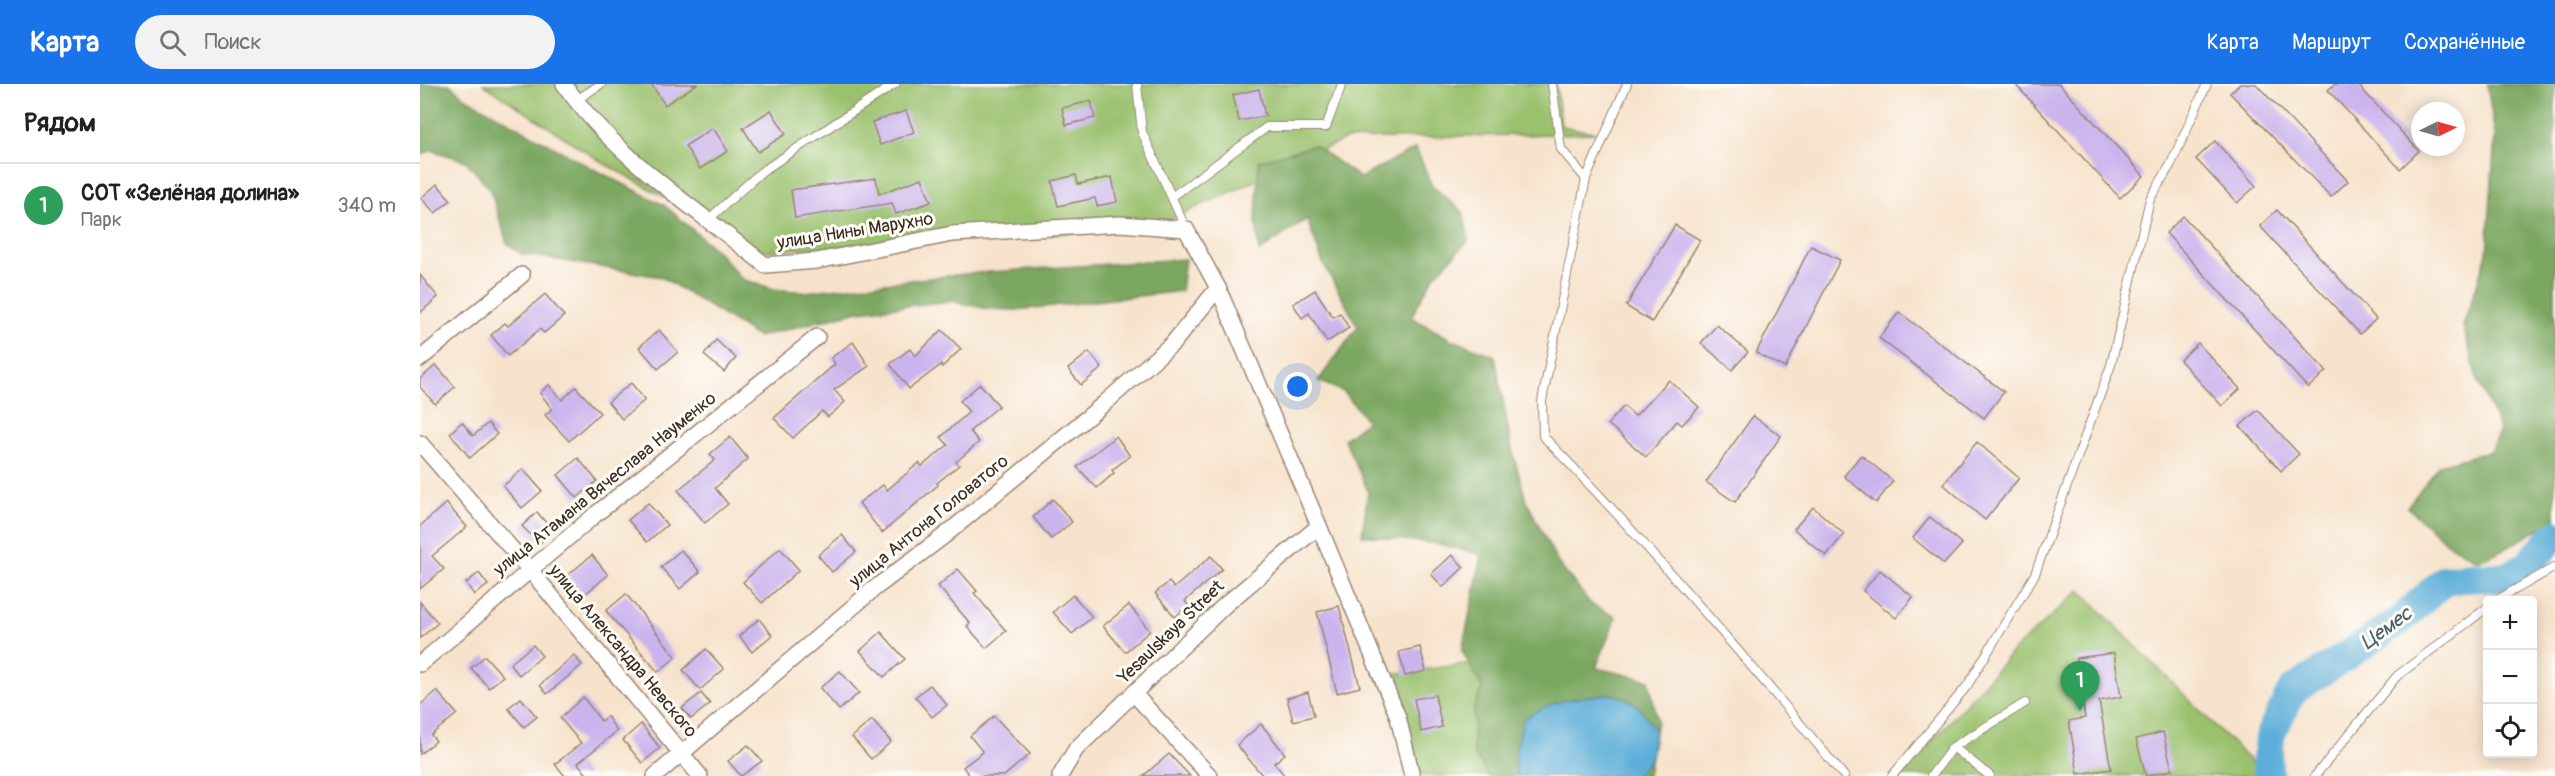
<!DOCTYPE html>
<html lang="ru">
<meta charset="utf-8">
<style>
body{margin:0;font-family:Pangolin,sans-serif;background:#f2f2f2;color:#202124}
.controls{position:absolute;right:18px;bottom:18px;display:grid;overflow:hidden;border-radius:6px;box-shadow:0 3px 15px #0003}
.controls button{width:54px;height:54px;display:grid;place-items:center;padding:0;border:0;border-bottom:2px solid #e0e0e0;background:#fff;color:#202124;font:30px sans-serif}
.compass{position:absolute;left:1991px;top:18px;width:54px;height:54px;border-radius:50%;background:#fff;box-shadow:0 3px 15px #0003;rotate:85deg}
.you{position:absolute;left:878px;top:303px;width:21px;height:21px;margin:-15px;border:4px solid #fff;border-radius:50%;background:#1a73e8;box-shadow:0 0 0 9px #1a73e833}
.badge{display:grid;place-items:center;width:39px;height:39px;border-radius:50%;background:#1a73e8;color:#fff;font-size:20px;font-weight:700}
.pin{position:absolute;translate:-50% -50px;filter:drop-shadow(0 2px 3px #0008)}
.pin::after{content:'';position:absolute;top:32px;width:21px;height:18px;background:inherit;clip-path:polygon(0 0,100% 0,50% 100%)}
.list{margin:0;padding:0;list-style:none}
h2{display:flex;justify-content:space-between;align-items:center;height:78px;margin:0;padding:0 24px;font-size:26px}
h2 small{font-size:20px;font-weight:400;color:#757577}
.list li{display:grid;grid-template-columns:39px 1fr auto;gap:18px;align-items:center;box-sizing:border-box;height:84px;padding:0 24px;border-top:2px solid #e0e0e0}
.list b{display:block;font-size:22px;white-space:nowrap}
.list p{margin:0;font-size:20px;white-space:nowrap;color:#757577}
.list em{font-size:20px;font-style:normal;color:#757577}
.icon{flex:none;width:33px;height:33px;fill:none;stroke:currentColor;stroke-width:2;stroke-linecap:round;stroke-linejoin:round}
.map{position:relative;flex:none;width:2135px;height:692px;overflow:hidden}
header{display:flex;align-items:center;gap:36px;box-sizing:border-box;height:84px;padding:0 30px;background:#1a73e8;color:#fff}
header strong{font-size:28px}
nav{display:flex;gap:33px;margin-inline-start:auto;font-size:21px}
.search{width:420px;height:54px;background:#f2f2f2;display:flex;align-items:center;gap:15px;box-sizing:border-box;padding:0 21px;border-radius:33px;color:#757577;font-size:22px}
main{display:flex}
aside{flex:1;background:#fff}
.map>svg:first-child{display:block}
.green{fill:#9ac16d;stroke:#6a7646;stroke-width:1.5}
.forest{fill:#7ba760;stroke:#5b683f;stroke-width:1.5}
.water{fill:#5caed8;stroke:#4c6c7b;stroke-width:1.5}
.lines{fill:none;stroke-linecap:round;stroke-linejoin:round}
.river{stroke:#5caed8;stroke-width:30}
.building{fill:#cab4ed}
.lane-casing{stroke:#998675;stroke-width:10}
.street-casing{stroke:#998675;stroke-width:18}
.lane{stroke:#fff;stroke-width:8}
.street{stroke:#fff;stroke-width:15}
.labels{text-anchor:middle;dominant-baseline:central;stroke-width:6;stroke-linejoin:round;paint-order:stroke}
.street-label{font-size:18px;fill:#3b2a1e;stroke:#fdfcf7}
.water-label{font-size:20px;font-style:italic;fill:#485f68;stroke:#fdfcf7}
</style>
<header>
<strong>Карта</strong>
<div class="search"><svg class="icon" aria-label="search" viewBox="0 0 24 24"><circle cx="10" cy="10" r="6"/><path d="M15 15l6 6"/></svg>Поиск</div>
<nav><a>Карта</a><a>Маршрут</a><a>Сохранённые</a></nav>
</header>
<main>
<aside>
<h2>Рядом<small></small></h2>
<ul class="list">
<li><span class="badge" style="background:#2e9e5b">1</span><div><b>СОТ «Зелёная долина»</b><p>Парк</p></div><em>340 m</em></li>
</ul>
</aside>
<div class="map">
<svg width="2135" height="692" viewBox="0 0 2135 692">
<rect width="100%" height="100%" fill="#fdfcf7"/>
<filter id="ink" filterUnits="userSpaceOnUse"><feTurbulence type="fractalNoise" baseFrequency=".0167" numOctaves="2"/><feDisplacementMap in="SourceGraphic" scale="12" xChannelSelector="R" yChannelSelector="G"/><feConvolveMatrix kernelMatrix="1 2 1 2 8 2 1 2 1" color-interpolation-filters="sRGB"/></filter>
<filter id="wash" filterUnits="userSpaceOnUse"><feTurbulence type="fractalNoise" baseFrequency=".008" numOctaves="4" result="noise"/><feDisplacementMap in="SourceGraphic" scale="24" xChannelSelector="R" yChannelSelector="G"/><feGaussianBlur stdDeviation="1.35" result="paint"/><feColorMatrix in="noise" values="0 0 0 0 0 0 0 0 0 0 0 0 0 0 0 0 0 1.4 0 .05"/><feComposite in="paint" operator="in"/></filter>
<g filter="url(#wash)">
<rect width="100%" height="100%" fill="#f7e3cc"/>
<g class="green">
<path d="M63,0H1136L1141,42L1177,49L926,55L732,144L343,167L185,80Z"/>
<path d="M1660,506L1841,688L1840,692H1481L1594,566Z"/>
<path d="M1081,575L1091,692H1002L972,590Z"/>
</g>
<g class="forest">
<path d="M0,0H29L46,14L162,79L244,121L299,169L322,195L354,205L385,208L554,189L765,175L761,207L597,226L568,225L532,217L438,227L338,253L242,193L101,170L87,159L70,105L46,77L11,66L0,72Z"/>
<path d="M2067,0H2135V436L2086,464L2058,477L2028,460L1987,423L2020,381L2070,367L2080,346L2057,294L2043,242L2067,170L2075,51Z"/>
<path d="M894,61L940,94L996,64L1012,102L1043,128L1049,156L1014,192L991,233L1030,255L1075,272L1091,362L1106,416L1138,479L1171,520L1196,533L1176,584L1229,596L1237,636L1228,692H1069L1053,669L1054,624L1062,603L1042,567L1062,471L1019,460L942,451L948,407L924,355L947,337L924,308L898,297L938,243L902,177L887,135L839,168L836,138L839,77Z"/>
</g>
<path class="water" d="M1189,610C1215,614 1222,625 1235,647L1230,676L1215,692H1096L1095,671L1103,636C1129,616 1158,613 1189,610Z"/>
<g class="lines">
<path class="river" d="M1849,692L1847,676L1851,649L1872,607L1978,538L2025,496L2052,493L2085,494L2107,482L2135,451"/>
</g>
<g id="blocks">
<g class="building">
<path d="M231,0H277L245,21Z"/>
<path d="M1595,0H1639L1724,92L1700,114Z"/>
<path d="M1820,0H1836L1928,97L1911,113L1810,9Z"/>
<path d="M1915,0H1937L1999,67L1980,85L1908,6Z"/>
<path d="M839,5L845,32L819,37L813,11Z"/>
<path d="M671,17L675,34L646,41L642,24Z"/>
<path d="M351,26L366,50L338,68L323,44Z"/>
<path d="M486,27L494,48L460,61L452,38Z"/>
<path d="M293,44L308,67L280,85L265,62Z"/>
<path d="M1795,57L1836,102L1817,119L1776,75Z"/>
<path d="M656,91L658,100L692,93L697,118L677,122L675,114L638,122L632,97Z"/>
<path d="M456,94L459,110L502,94L511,118L476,130L472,119L375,134L371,106Z"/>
<path d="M17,100L31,116L15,129L1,114Z"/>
<path d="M1857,126L1956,235L1940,250L1840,142Z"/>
<path d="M1763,132L1906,287L1888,304L1746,149Z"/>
<path d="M1255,141L1280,156L1232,238L1206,222Z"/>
<path d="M1391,162L1420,176L1365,284L1336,269Z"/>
<path d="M0,191L18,213L0,229Z"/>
<path d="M895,206L913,233L920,229L929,244L907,258L889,229L882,234L873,220Z"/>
<path d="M125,210L144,232L124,249L120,245L88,272L71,251L85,239L88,242Z"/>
<path d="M1479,228L1584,308L1564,334L1459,254Z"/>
<path d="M1297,241L1328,268L1312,286L1281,259Z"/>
<path d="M239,246L258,268L238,285L219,263Z"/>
<path d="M522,246L541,265L522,283L521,281L489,305L470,280L490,265L495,272Z"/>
<path d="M296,256L316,274L304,288L284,271Z"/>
<path d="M433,258L449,282L414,306L425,318L408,333L402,327L373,354L354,334L415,280L411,274Z"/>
<path d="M1778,259L1820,305L1802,322L1760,276Z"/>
<path d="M669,268L682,284L661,301L648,285Z"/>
<path d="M16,281L35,303L15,320L0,303V295Z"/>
<path d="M1249,296L1279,323L1262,341L1257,337L1226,373L1188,340L1204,322L1215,332Z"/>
<path d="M211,299L225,316L202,335L188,318Z"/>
<path d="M560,300L579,322L550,347L559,358L536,378L539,381L517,399L518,401L462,449L439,419L463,401L467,406L499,379L502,382L528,361L521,353L549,328L540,317Z"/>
<path d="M129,301L142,316L156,303L180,329L149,357L125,331L132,325L120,309Z"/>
<path d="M1838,326L1879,370L1861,387L1820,342Z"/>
<path d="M1333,332L1361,352L1315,418L1286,398Z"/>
<path d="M42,338L53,352L68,339L77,350L50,374L30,349Z"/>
<path d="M696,352L710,372L692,386L694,389L677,404L657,383Z"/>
<path d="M310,353L328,375L295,404L308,420L285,439L258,406L295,376L290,370Z"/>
<path d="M1557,358L1599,394L1565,436L1523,400Z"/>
<path d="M1441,371L1473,397L1456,419L1424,392Z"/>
<path d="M158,374L177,397L157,414L138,391Z"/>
<path d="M103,385L122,407L102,424L83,402Z"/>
<path d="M633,415L652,438L631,455L613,433Z"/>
<path d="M26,419L47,443L12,472L24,485L0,505V442Z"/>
<path d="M228,419L247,441L227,458L208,436Z"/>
<path d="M1393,423L1424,450L1406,472L1374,445Z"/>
<path d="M117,428L133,447L119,460L102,442Z"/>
<path d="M1510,433L1542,460L1524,480L1493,454Z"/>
<path d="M422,451L436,468L412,488L398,471Z"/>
<path d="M360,464L379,486L342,519L323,498Z"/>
<path d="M261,466L280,488L260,505L241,483Z"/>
<path d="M172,471L188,491L164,511L148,491Z"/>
<path d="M1032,471L1044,483L1023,503L1011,490Z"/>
<path d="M791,472L802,485L765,517L768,521L755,533L735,509L749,498L754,504Z"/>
<path d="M538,485L557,507L554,509L586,547L566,564L547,542L550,539L518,502Z"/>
<path d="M1460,486L1493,513L1476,534L1443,507Z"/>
<path d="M59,489L68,501L54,511L46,499Z"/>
<path d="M206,510L256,573L238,588L186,527Z"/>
<path d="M653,511L672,533L652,550L633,528Z"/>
<path d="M0,518L18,539L0,554Z"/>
<path d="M709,521L730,547L705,568L683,542Z"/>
<path d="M919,522L940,603L917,609L897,528Z"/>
<path d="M339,535L352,551L332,568L319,552Z"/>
<path d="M461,548L485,575L464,593L440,567Z"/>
<path d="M113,561L122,572L99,591L90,580Z"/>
<path d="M1000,563L1006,587L985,592L979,568Z"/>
<path d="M286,565L304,585L280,606L263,586Z"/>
<path d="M1694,569L1701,613L1679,617L1691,685L1658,690L1649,637L1665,634L1656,574Z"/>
<path d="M154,571L162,581L127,610L120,601Z"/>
<path d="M65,572L83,592L69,604L51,584Z"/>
<path d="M420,587L439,609L419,626L400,604Z"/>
<path d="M510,601L527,621L512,633L495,613Z"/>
<path d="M17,607L37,630L11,651L16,657L0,670V621Z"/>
<path d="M888,608L894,632L873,637L867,614Z"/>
<path d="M281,609L290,620L271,635L262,624Z"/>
<path d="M1015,611L1022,643L1001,648L994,615Z"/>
<path d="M163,613L181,637L187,632L197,647L158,679L168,692H145L135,680L161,659L140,634Z"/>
<path d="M101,614L117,633L104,643L88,624Z"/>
<path d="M574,632L610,670L584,692H550L543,683L563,668L550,652Z"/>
<path d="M452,636L471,658L451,675L432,653Z"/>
<path d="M221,640L240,664L222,679L203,656Z"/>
<path d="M841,640L865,670L854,679L865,692H843L817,661Z"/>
<path d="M1743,648L1752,686L1726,692L1716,655Z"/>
<path d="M328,661L342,677L321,692L308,677Z"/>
<path d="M749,670L770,692H723Z"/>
</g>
</g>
</g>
<g filter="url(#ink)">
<use href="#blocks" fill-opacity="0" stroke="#998675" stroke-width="1.5"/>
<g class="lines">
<defs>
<g id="lane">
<path d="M717,0L722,48L766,145"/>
<path d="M1132,0L1141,65L1166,95"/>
<path d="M1207,0L1166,95L1122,317L1123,352C1229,461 1327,576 1424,692"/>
<path d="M155,17L181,0"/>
<path d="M753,112L847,43H906L922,0"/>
<path d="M289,135L341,88L475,0"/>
<path d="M2077,516L2135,483"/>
<path d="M1533,663L1570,692"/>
<path d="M1472,692L1547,602L1615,490L1691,281L1730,115L1751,80L1787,0"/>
<path d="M1511,692L1533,663L1605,619"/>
<path d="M1895,692L1977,592L2068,523"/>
</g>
<g id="street">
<path d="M144,0C194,73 277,125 345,181L397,177L532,150L700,140L766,145L798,204L899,442L978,633L992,692"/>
<path d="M0,275L102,191"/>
<path d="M0,359L110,486L280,692"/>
<path d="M0,580L176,430L397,253"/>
<path d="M715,611L790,692"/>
<path d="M235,692L455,504L524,452L686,318L753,259L798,204"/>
<path d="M640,692L656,665L805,521L899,442"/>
</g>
</defs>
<use href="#lane" class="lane-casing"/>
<use href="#street" class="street-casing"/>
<use href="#lane" class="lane"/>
<use href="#street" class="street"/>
</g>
</g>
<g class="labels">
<g class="street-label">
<text transform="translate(435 147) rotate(-9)">улица Нины Марухно</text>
<text transform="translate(185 400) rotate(-39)">улица Атамана Вячеслава Науменко</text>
<text transform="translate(509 437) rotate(-39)">улица Антона Головатого</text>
<text transform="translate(751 548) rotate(-44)">Yesaulskaya Street</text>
<text transform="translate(203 567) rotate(50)">улица Александра Невского</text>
</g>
<g class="water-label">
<text transform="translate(1966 544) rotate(-36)">Цемес</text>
</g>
</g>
</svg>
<div class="controls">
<button>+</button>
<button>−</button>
<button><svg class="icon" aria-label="locate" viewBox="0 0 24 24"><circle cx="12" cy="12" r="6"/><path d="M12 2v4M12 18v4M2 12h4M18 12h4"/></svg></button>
</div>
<svg class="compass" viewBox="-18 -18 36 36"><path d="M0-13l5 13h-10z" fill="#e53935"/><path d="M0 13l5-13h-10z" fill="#757577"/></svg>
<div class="you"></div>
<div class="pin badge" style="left:1660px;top:627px;background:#2e9e5b">1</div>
</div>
</main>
